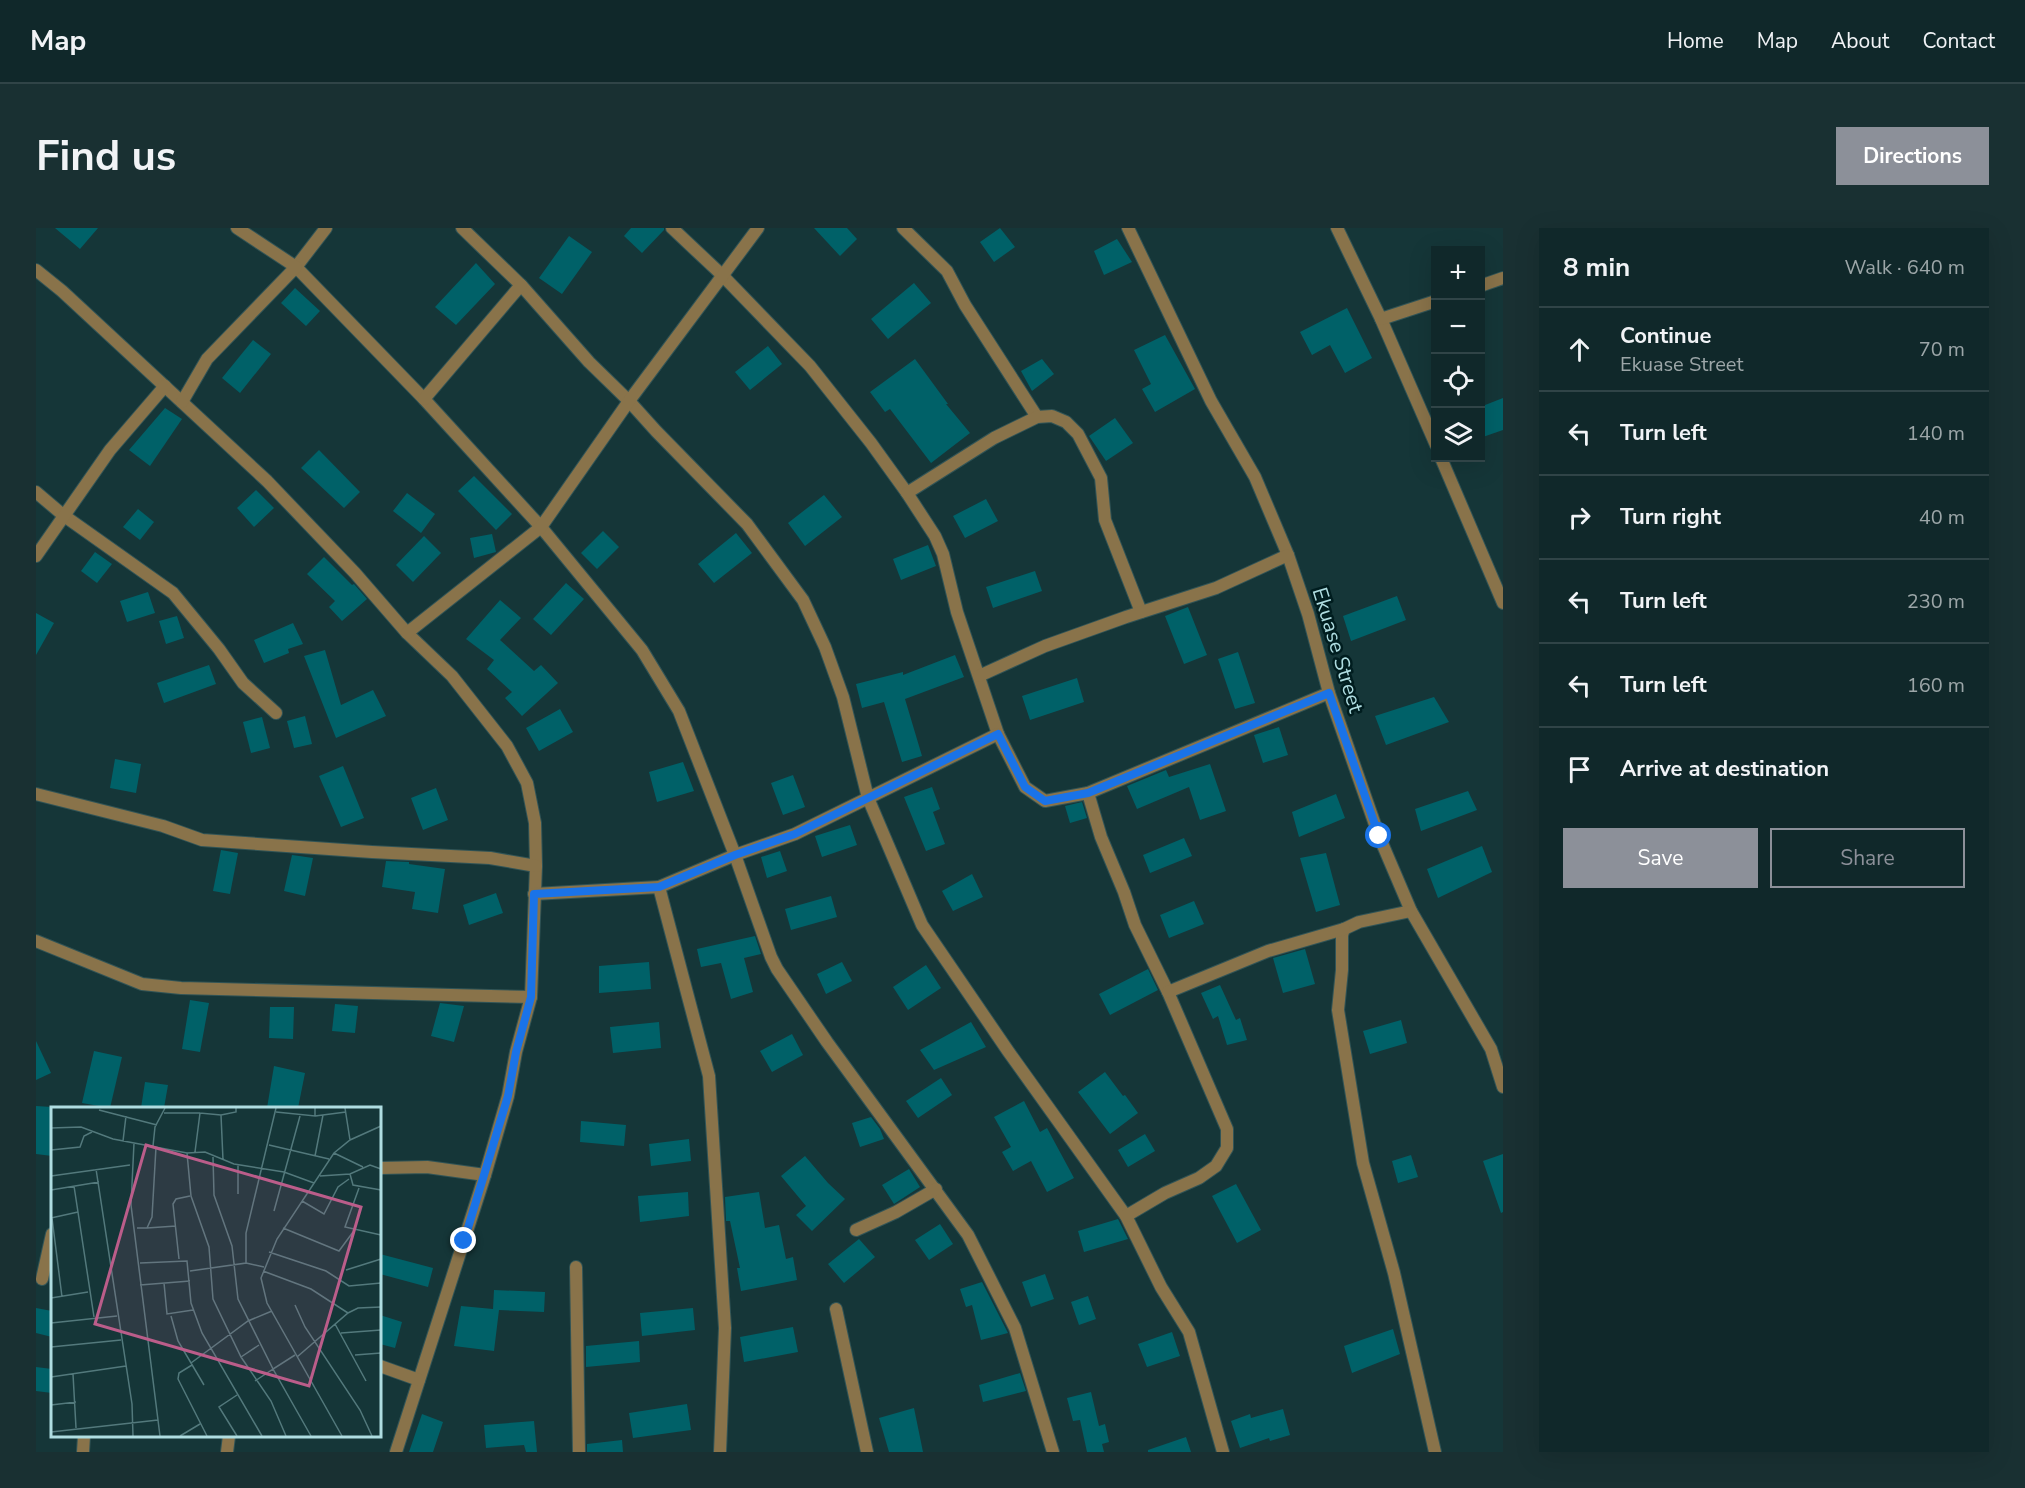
<!DOCTYPE html>
<meta charset="utf-8">
<style>
body{margin:0;font-family:"Nunito Sans",sans-serif;background:#193032;color:#f1f3f6}
.controls{position:absolute;right:18px;top:18px;display:grid;overflow:hidden;border-radius:0px;box-shadow:0 6px 24px #0002}
.controls button{width:54px;height:54px;display:grid;place-items:center;padding:0;border:0;border-bottom:2px solid #304447;background:#10282a;color:#f1f3f6;font:30px sans-serif}
.stop{position:absolute;width:18px;height:18px;margin:-14px;border:4px solid #1a73e8;border-radius:50%;background:#fff}
.stop.end{background:#1a73e8;border-color:#fff;box-shadow:0 2px 6px #0008}
.list{margin:0;padding:0;list-style:none}
h2{display:flex;justify-content:space-between;align-items:center;height:78px;margin:0;padding:0 24px;font-size:26px}
h2 small{font-size:20px;font-weight:400;color:#9ca6a8}
.list li{display:grid;grid-template-columns:39px 1fr auto;gap:18px;align-items:center;box-sizing:border-box;height:84px;padding:0 24px;border-top:2px solid #304447}
.list b{display:block;font-size:22px;white-space:nowrap}
.list p{margin:0;font-size:20px;white-space:nowrap;color:#9ca6a8}
.list em{font-size:20px;font-style:normal;color:#9ca6a8}
.actions{display:flex;gap:12px;padding:18px 24px}
.actions a{flex:1;padding:14px 0;border:2px solid #8c9099;border-radius:0px;text-align:center;font-size:21px;color:#8c9099}
.actions .main{background:#8c9099;color:#fff}
.icon{flex:none;width:33px;height:33px;fill:none;stroke:currentColor;stroke-width:2;stroke-linecap:round;stroke-linejoin:round}
.map{position:relative;flex:none;width:1467px;height:1224px;overflow:hidden;border-radius:0px}
header{display:flex;align-items:center;gap:36px;box-sizing:border-box;height:84px;padding:0 30px;background:#10282a;border-bottom:2px solid #304447}
header strong{font-size:28px}
nav{display:flex;gap:33px;margin-inline-start:auto;font-size:21px}
.intro{display:flex;align-items:center;justify-content:space-between;box-sizing:border-box;height:144px;padding:0 36px}
h1{margin:0;font-size:42px}
.button{padding:15px 27px;border-radius:0px;background:#8c9099;color:#fff;font-size:21px;font-weight:700}
main{display:flex;gap:36px;padding:0 36px}
aside{flex:1;background:#10282a;border-radius:0px;box-shadow:0 6px 24px #0002}
.map>svg:first-child{display:block}
.building{fill:#006168}
.lines{fill:none;stroke-linecap:round;stroke-linejoin:round}
.street-casing{stroke:#315456;stroke-width:14}
.street{stroke:#89734a;stroke-width:12}
.route{stroke:#1a73e8;stroke-width:8}
.labels{text-anchor:middle;dominant-baseline:central;stroke-width:5;stroke-linejoin:round;paint-order:stroke}
.street-label{font-size:21px;fill:#afdde1;stroke:#001d1f}
.inset-road{fill:none;stroke:#53797c;stroke-width:1.5}
.view{fill:#bb5d8a;fill-opacity:0.15;stroke:#bb5d8a;stroke-width:3}
.inset-edge{fill:none;stroke:#afdde1;stroke-width:3}
</style>
<header>
<strong>Map</strong>
<nav><a>Home</a><a>Map</a><a>About</a><a>Contact</a></nav>
</header>
<div class="intro"><h1>Find us</h1><a class="button">Directions</a></div>
<main>
<div class="map">
<svg width="1467" height="1224" viewBox="0 0 1467 1224">
<rect width="100%" height="100%" fill="#153638"/>
<g class="building">
<path d="M19,0H62L44,21Z"/>
<path d="M595,0H628V2L606,25L588,8Z"/>
<path d="M778,0H811L821,11L804,28Z"/>
<path d="M964,0L979,19L958,34L944,14Z"/>
<path d="M533,8L556,24L526,66L503,50Z"/>
<path d="M1081,11L1096,34L1068,47L1058,23Z"/>
<path d="M440,35L459,56L420,97L399,79Z"/>
<path d="M878,55L895,75L852,111L835,91Z"/>
<path d="M259,60L284,83L270,98L245,75Z"/>
<path d="M1311,80L1336,130L1309,145L1294,117L1276,127L1264,104Z"/>
<path d="M1129,107L1159,161L1119,184L1106,161L1115,156L1098,122Z"/>
<path d="M217,112L235,126L204,165L186,150Z"/>
<path d="M732,118L746,136L714,162L699,144Z"/>
<path d="M879,131L912,176H910L934,205L895,235L854,181L849,184L834,164Z"/>
<path d="M1006,131L1018,146L996,163L985,143Z"/>
<path d="M1467,170V202L1444,210V179Z"/>
<path d="M129,180L146,191L114,238L93,222Z"/>
<path d="M1079,190L1097,215L1070,233L1053,208Z"/>
<path d="M283,222L324,264L308,280L265,240Z"/>
<path d="M438,248L476,286L460,302L422,263Z"/>
<path d="M220,262L238,280L218,299L201,280Z"/>
<path d="M371,265L399,286L385,305L357,283Z"/>
<path d="M788,267L806,289L769,318L752,295Z"/>
<path d="M950,271L962,293L929,310L917,288Z"/>
<path d="M102,281L118,294L104,312L87,299Z"/>
<path d="M567,303L583,319L561,341L545,325Z"/>
<path d="M700,305L716,325L678,355L662,336Z"/>
<path d="M456,306L460,324L438,330L434,310Z"/>
<path d="M388,308L405,325L377,354L360,337Z"/>
<path d="M892,317L900,338L865,352L857,331Z"/>
<path d="M59,324L76,336L61,355L45,343Z"/>
<path d="M288,329L316,357L318,356L331,371L306,393L293,379L299,373L271,346Z"/>
<path d="M999,343L1006,363L957,380L950,359Z"/>
<path d="M530,355L548,371L515,407L497,391Z"/>
<path d="M112,364L119,385L91,394L84,373Z"/>
<path d="M1361,368L1370,392L1315,413L1307,388Z"/>
<path d="M464,372L485,390L464,412L498,443L505,437L522,455L486,488L469,470L476,464L451,441L458,432L430,411Z"/>
<path d="M1152,379L1171,427L1148,436L1129,388Z"/>
<path d="M0,385L18,395L0,427Z"/>
<path d="M141,388L148,410L130,416L123,393Z"/>
<path d="M257,395L267,416L252,421L253,425L228,435L218,412Z"/>
<path d="M289,422L305,477L337,462L350,488L300,510L268,428Z"/>
<path d="M1202,424L1219,475L1199,481L1182,431Z"/>
<path d="M919,427L928,449L869,471L886,528L866,534L848,474L826,480L820,456L867,444V447Z"/>
<path d="M173,437L180,456L128,475L121,455Z"/>
<path d="M1041,450L1048,474L994,492L986,468Z"/>
<path d="M1398,469L1413,494L1350,517L1339,488Z"/>
<path d="M524,481L537,504L503,523L490,500Z"/>
<path d="M269,488L276,516L258,520L251,493Z"/>
<path d="M226,489L234,520L215,525L207,494Z"/>
<path d="M1243,499L1252,527L1227,535L1218,507Z"/>
<path d="M79,531L105,536L100,565L74,560Z"/>
<path d="M647,534L658,563L621,574L613,544Z"/>
<path d="M1174,536L1190,583L1164,592L1153,559L1101,581L1091,558L1130,542L1133,549Z"/>
<path d="M307,538L328,590L305,599L283,548Z"/>
<path d="M757,547L769,579L747,587L735,555Z"/>
<path d="M896,559L904,581L897,584L909,616L890,623L868,569Z"/>
<path d="M400,560L412,592L387,602L375,570Z"/>
<path d="M1432,563L1441,582L1385,603L1379,581Z"/>
<path d="M1300,566L1309,590L1263,609L1256,584Z"/>
<path d="M1046,574L1051,590L1034,595L1029,578Z"/>
<path d="M814,597L821,617L786,629L779,608Z"/>
<path d="M1148,610L1156,628L1114,645L1107,627Z"/>
<path d="M1446,618L1456,644L1402,670L1391,641Z"/>
<path d="M185,622L202,625L194,666L177,663Z"/>
<path d="M744,623L751,643L731,650L725,629Z"/>
<path d="M1290,625L1304,677L1280,684L1264,630Z"/>
<path d="M256,627L277,630L269,668L248,663Z"/>
<path d="M350,633L373,634V636L409,641L402,685L376,681L379,664L346,659Z"/>
<path d="M936,646L947,669L917,683L906,663Z"/>
<path d="M460,665L467,685L433,697L427,677Z"/>
<path d="M795,668L801,689L755,702L749,681Z"/>
<path d="M1158,673L1168,696L1133,710L1124,687Z"/>
<path d="M719,708L725,726L708,730L717,764L695,771L685,735L665,739L661,721Z"/>
<path d="M1269,721L1279,756L1247,765L1237,730Z"/>
<path d="M613,734L615,761L563,765V738Z"/>
<path d="M806,734L816,753L790,766L781,746Z"/>
<path d="M890,737L905,760L872,782L857,759Z"/>
<path d="M1112,741L1122,762L1074,787L1063,766Z"/>
<path d="M1184,757L1200,792L1204,790L1211,812L1191,817L1182,788L1177,791L1165,765Z"/>
<path d="M154,772L173,775L164,824L146,821Z"/>
<path d="M404,775L428,778L418,814L395,808Z"/>
<path d="M299,776L322,778L319,805L296,803Z"/>
<path d="M234,779H258L257,811L233,810Z"/>
<path d="M1365,792L1371,815L1334,826L1327,803Z"/>
<path d="M623,794L625,820L577,825L574,799Z"/>
<path d="M935,794L950,819L898,842L884,822Z"/>
<path d="M756,806L767,827L736,844L724,823Z"/>
<path d="M0,813L15,845L0,852Z"/>
<path d="M58,823L86,829L74,880L46,875Z"/>
<path d="M238,838L269,845L262,880H231Z"/>
<path d="M1069,844L1087,868L1089,867L1102,885L1074,906L1042,864Z"/>
<path d="M905,850L916,867L882,890L870,873Z"/>
<path d="M109,854L132,857L128,880H105Z"/>
<path d="M988,873L1004,904L1011,900L1038,950L1011,964L995,933L977,943L966,924L975,919L958,889Z"/>
<path d="M0,878L16,879V928L0,926Z"/>
<path d="M835,889L844,901L848,911L824,919L816,895Z"/>
<path d="M545,893L590,897L588,918L544,914Z"/>
<path d="M1109,906L1119,923L1092,939L1082,922Z"/>
<path d="M653,911L655,933L615,938L613,916Z"/>
<path d="M1467,926V984L1465,985L1447,933Z"/>
<path d="M1375,927L1382,949L1362,955L1356,933Z"/>
<path d="M769,928L792,955L809,971L776,1003L760,987L770,978L745,948Z"/>
<path d="M873,941L884,959L858,976L846,957Z"/>
<path d="M1200,956L1225,1002L1201,1015L1176,968Z"/>
<path d="M652,964L653,988L604,994L602,968Z"/>
<path d="M723,964L729,1000L743,997L750,1031L757,1029L761,1052L705,1063L701,1040H704L694,993H690L689,969Z"/>
<path d="M1082,991L1092,1011L1048,1024L1042,1003Z"/>
<path d="M904,996L917,1016L893,1032L879,1012Z"/>
<path d="M823,1011L839,1029L808,1055L792,1036Z"/>
<path d="M344,1026L397,1040L392,1059L344,1046Z"/>
<path d="M1009,1046L1018,1071L995,1079L986,1054Z"/>
<path d="M946,1054L972,1105L945,1112L936,1077L930,1079L924,1061Z"/>
<path d="M458,1062L509,1064L508,1084L463,1082L458,1123L418,1118L425,1078L457,1081Z"/>
<path d="M1052,1068L1060,1091L1043,1097L1035,1074Z"/>
<path d="M0,1080L16,1083V1109L0,1105Z"/>
<path d="M657,1080L659,1102L606,1108L604,1085Z"/>
<path d="M344,1087L366,1094L359,1120L344,1116Z"/>
<path d="M757,1099L762,1124L708,1134L704,1109Z"/>
<path d="M1357,1101L1364,1126L1316,1145L1308,1118Z"/>
<path d="M1136,1104L1144,1128L1111,1139L1102,1116Z"/>
<path d="M603,1113L604,1134L550,1139V1118Z"/>
<path d="M0,1139L16,1141V1165L0,1163Z"/>
<path d="M984,1145L990,1163L947,1174L943,1157Z"/>
<path d="M1055,1164L1063,1198L1069,1196L1073,1214L1066,1216L1068,1224H1051L1044,1192L1037,1193L1031,1170Z"/>
<path d="M651,1176L655,1202L597,1210L593,1185Z"/>
<path d="M878,1180L887,1224H853L843,1190Z"/>
<path d="M1247,1181L1254,1207L1234,1213L1233,1210L1204,1220L1195,1193L1214,1186L1215,1190Z"/>
<path d="M386,1186L407,1194L397,1224H373Z"/>
<path d="M498,1193L501,1224H490L488,1217L450,1220L448,1197Z"/>
<path d="M1150,1209L1155,1224H1112V1222Z"/>
<path d="M586,1212L587,1224H551V1216Z"/>
</g>
<g class="lines">
<defs>
<g id="street">
<path d="M290,0L260,39L388,171L505,299L606,422L643,483L699,627L735,729L741,741L791,814L932,1007L979,1100L1017,1224"/>
<path d="M426,0L485,57L553,134L593,173L620,203L711,296L767,372L789,419L807,469L832,570L886,697L972,823L1090,988L1125,1059L1153,1104L1187,1224"/>
<path d="M636,0L686,47L774,138L835,215L871,265L899,308L907,326L921,384L962,506L989,559L1009,573L1052,565L1293,465"/>
<path d="M867,0L911,43L929,77L1001,189"/>
<path d="M1092,0L1175,173L1219,249L1252,327L1272,386L1293,465L1343,608L1375,683L1455,821L1467,859"/>
<path d="M1301,0L1345,91L1400,217"/>
<path d="M0,42L26,63L231,253L319,345L371,405L416,448L471,518L491,555L499,595L500,638L495,769L480,824L472,868L449,947L360,1224"/>
<path d="M1444,58L1467,50"/>
<path d="M1345,91L1400,73"/>
<path d="M388,171L485,57"/>
<path d="M146,174L171,131L260,39L201,0"/>
<path d="M1405,230L1467,375"/>
<path d="M0,264L27,287L137,365L183,421L207,455L240,485"/>
<path d="M871,265L958,210L1001,189L1016,188L1030,194L1042,206L1065,250L1069,292L1105,384"/>
<path d="M0,328L74,222L129,158"/>
<path d="M371,405L505,299L593,173L722,0"/>
<path d="M943,448L1009,418L1090,389L1180,360L1252,327"/>
<path d="M1052,565L1065,609L1088,664L1099,697L1132,764L1191,901V920L1180,938L1163,950L1129,965L1090,988"/>
<path d="M0,566L127,598L166,612L336,624L454,630L500,638"/>
<path d="M498,666L623,659"/>
<path d="M1375,683L1323,694L1308,701L1306,707V742L1302,782L1327,935L1358,1045L1399,1224"/>
<path d="M0,713L106,756L145,760L495,769"/>
<path d="M1132,764L1232,723L1308,701"/>
<path d="M344,940L391,939L449,947"/>
<path d="M820,1002L860,984L900,961"/>
<path d="M540,1039L543,1224"/>
<path d="M6,1051L16,1006"/>
<path d="M800,1081L831,1224"/>
<path d="M344,1138L383,1152"/>
<path d="M47,1224L48,1208"/>
<path d="M191,1224L193,1208"/>
<path d="M684,1224L689,1100L673,848L623,659L699,627L759,606L962,506"/>
</g>
</defs>
<use href="#street" class="street-casing"/>
<use href="#street" class="street"/>
</g>
<g class="lines">
<path class="route" d="M428,1013L472,868L480,824L495,769L498,666L623,659L699,627L759,606L962,506L989,559L1009,573L1052,565L1293,465L1343,608"/>
</g>
<g class="labels">
<g class="street-label">
<text transform="translate(1302 422) rotate(73)">Ekuase Street</text>
</g>
</g>
<g transform="translate(15 879)">
<rect width="330" height="330" fill="#153638"/>
<path class="inset-road" d="M294,1L299,33M48,3L106,18M225,5L264,9V1M113,6H149M170,8L172,53M264,9L295,5M0,21L30,20L62,32L136,46L154,45L183,57L233,65L263,76M72,34L75,9M83,36L80,98L109,329M218,38L278,52M102,39L104,20L114,1M0,43L29,40L33,29L41,25M144,45L149,6L170,8L185,5V1M136,46L140,89L158,140L162,192L190,250L220,294L235,329M283,46L312,60M264,49L272,8M162,50L163,88L181,139L187,192L222,262L204,274M45,62L81,297L82,329M299,67L302,78L330,83M0,69L79,58M269,69L299,67L319,58L330,62M23,79L43,210M308,81L294,120L330,128M0,83L48,75M187,87V58M251,94L273,107L287,80L298,72M223,104L249,9M0,111L27,105M1,111L11,190M86,121H96L101,110L105,40M96,121L125,119M232,121L288,144L302,125M218,145L275,164L298,179L330,176M128,152L122,97L125,92L139,89M89,156L136,154L140,196L151,226L211,329M195,156L213,160M295,163L330,152M139,164L195,156V126L225,1M212,164L260,182L297,206M113,176L116,207L142,203M89,178L139,174M0,191L37,185M244,198L254,220L309,303L321,329M120,209L127,234L153,278M0,216L66,209M284,217L315,274M290,226L330,223M0,240L70,233M244,248L222,262L260,329M304,248L330,246M190,250L208,238M246,250L297,206L307,201L330,200M140,256L197,214L221,204M141,258L128,266L127,272L156,329M22,267L25,321M0,270L75,259M0,298L25,295M0,325L107,313M129,329L149,317M186,329L168,300L186,288M291,329L216,196L210,171L226,132L283,46L299,33L330,19"/>
<path class="view" d="M95,38L310,100L258,279L44,217Z"/>
<rect width="330" height="330" class="inset-edge"/>
</g>
</svg>
<div class="controls">
<button>+</button>
<button>−</button>
<button><svg class="icon" aria-label="locate" viewBox="0 0 24 24"><circle cx="12" cy="12" r="6"/><path d="M12 2v4M12 18v4M2 12h4M18 12h4"/></svg></button>
<button><svg class="icon" aria-label="layers" viewBox="0 0 24 24"><path d="M12 4l9 5-9 5-9-5zM3 14l9 5 9-5"/></svg></button>
</div>
<div class="stop" style="left:1343px;top:608px"></div>
<div class="stop end" style="left:428px;top:1013px"></div>
</div>
<aside>
<h2>8 min<small>Walk · 640 m</small></h2>
<ul class="list">
<li><svg class="icon" aria-label="ahead" viewBox="0 0 24 24"><path d="M12 20V5M6 11l6-6 6 6"/></svg><div><b>Continue</b><p>Ekuase Street</p></div><em>70 m</em></li>
<li><svg class="icon" aria-label="left" viewBox="0 0 24 24"><path d="M17 20v-9H6M10 6l-5 5 5 5"/></svg><div><b>Turn left</b></div><em>140 m</em></li>
<li><svg class="icon" aria-label="right" viewBox="0 0 24 24"><path d="M7 20v-9h11M14 6l5 5-5 5"/></svg><div><b>Turn right</b></div><em>40 m</em></li>
<li><svg class="icon" aria-label="left" viewBox="0 0 24 24"><path d="M17 20v-9H6M10 6l-5 5 5 5"/></svg><div><b>Turn left</b></div><em>230 m</em></li>
<li><svg class="icon" aria-label="left" viewBox="0 0 24 24"><path d="M17 20v-9H6M10 6l-5 5 5 5"/></svg><div><b>Turn left</b></div><em>160 m</em></li>
<li><svg class="icon" aria-label="arrive" viewBox="0 0 24 24"><path d="M6 21V4h12l-3 4 3 4H6"/></svg><div><b>Arrive at destination</b></div></li>
</ul>
<div class="actions"><a class="main">Save</a><a>Share</a></div>
</aside>
</main>
